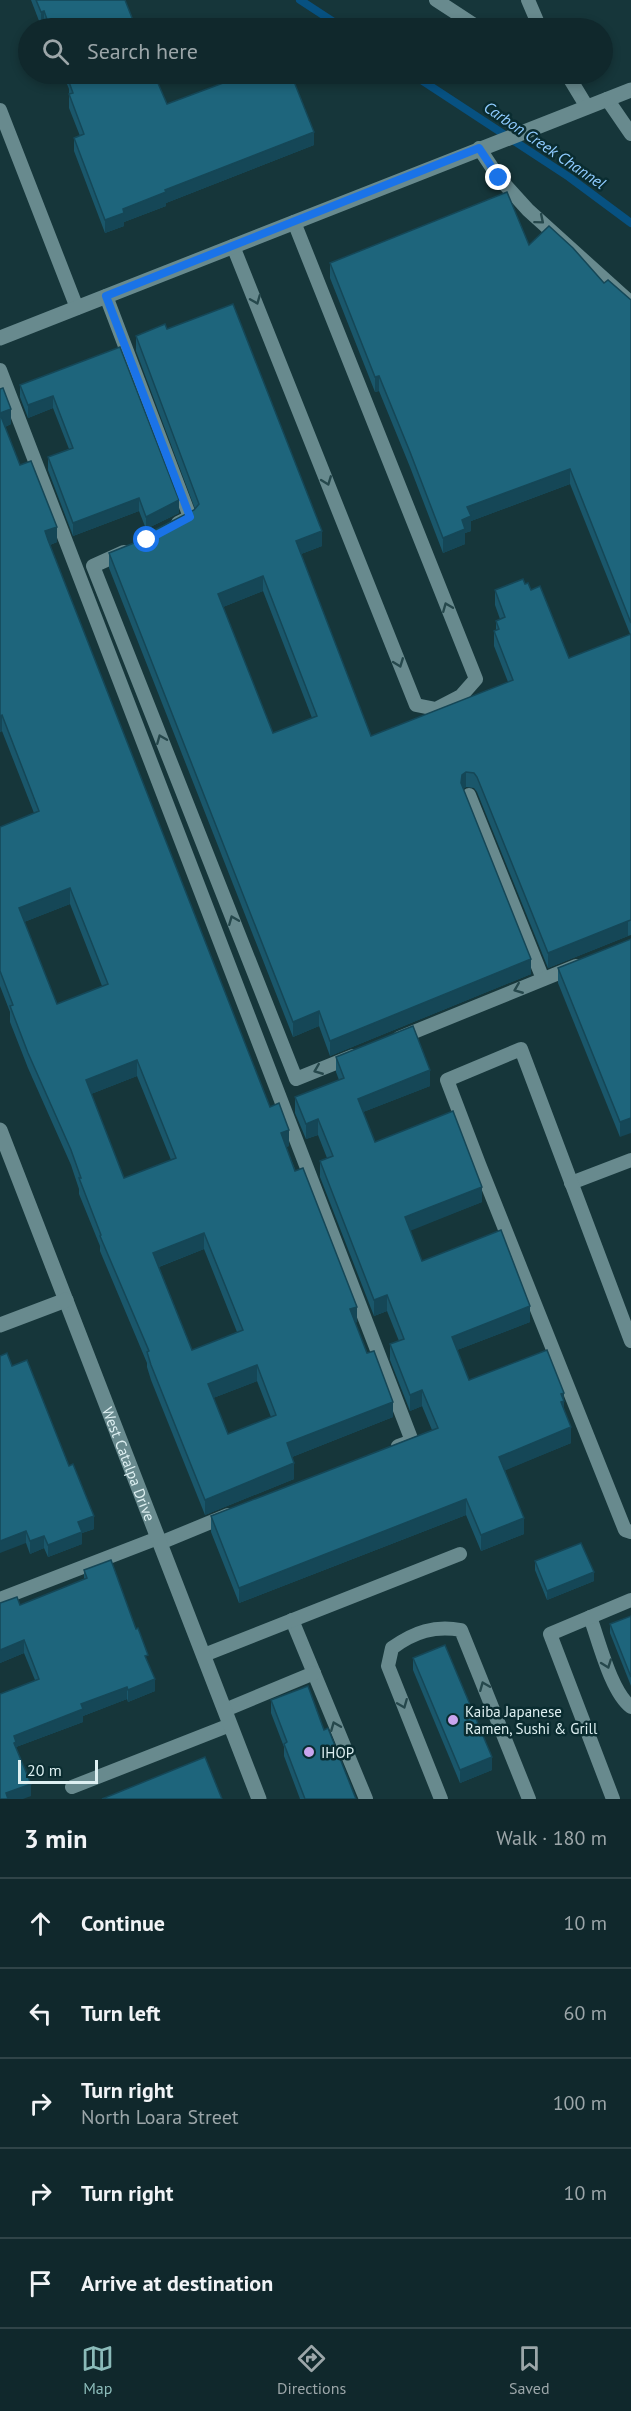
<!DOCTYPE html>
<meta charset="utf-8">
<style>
body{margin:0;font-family:"PT Sans",sans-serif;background:#1e3438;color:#f1f3f6}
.scale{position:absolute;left:18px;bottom:15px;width:80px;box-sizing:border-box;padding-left:6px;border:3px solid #ddeff1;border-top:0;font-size:16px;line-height:21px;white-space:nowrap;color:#ddeff1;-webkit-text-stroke:4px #0a2c30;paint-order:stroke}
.stop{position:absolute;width:18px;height:18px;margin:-14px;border:4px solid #1a73e8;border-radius:50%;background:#fff}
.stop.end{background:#1a73e8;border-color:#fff;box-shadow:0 2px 6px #0008}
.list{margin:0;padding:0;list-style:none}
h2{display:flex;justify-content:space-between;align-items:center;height:78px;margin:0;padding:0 24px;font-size:26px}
h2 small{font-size:20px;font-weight:400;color:#9ca6a9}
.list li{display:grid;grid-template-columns:39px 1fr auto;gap:18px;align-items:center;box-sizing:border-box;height:90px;padding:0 24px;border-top:2px solid #304448}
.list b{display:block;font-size:22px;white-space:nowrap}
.list p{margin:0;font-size:20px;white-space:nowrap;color:#9ca6a9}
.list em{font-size:20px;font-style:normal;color:#9ca6a9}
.icon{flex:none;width:33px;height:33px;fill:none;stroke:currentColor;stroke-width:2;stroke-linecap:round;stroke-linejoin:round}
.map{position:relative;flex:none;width:631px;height:1799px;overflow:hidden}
.search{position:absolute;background:#10282c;box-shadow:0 3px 9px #0003;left:18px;right:18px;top:18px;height:66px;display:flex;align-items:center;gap:15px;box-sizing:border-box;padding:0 21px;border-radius:33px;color:#9ca6a9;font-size:22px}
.sheet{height:528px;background:#10282c}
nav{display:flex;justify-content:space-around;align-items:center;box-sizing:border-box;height:84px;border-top:2px solid #304448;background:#10282c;font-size:16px;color:#9ca6a9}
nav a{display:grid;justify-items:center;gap:3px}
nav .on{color:#8bbbb9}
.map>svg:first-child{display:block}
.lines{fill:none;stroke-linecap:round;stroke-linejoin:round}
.stream{stroke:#075181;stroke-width:8}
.service{stroke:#688a8e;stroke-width:14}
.minor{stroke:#688a8e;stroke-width:15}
.tertiary{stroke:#688a8e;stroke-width:15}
.wall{fill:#1a576b;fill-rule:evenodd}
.shaded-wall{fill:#154757}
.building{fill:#1e657c;stroke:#154757;stroke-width:1.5;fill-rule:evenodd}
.oneway{stroke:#26484c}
.route{stroke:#1a73e8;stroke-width:8}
.poi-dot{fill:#c9a5ee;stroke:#0a2c30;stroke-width:2}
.labels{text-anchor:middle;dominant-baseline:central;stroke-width:5;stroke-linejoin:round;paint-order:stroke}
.street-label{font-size:15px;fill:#ddeff1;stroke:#0a2c30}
.poi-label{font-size:15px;fill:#ddeff1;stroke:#0a2c30;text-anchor:start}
.water-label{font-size:16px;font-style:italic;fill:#8fcbff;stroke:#0a2c30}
</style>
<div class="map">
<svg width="631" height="1799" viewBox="0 0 631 1799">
<rect width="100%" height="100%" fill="#16363a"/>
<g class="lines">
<g class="stream">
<path d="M300,0L343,28"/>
<path d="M412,74L569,177L631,223"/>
</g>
<g class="service">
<path d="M436,0L479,28"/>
<path d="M528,0L540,28"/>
<path d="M567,74L587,107"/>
<path d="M607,99L631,134"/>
<path d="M0,110L77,308"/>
<path d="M479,148L499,178L528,210L631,303"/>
<path d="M233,246L416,705L436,709L461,696L476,679L294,222"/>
<path d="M106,296L190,517L178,523"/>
<path d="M0,370L412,1441L398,1446"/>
<path d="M124,552L93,566L296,1079L353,1056"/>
<path d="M469,795L543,979"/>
<path d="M399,1038L576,966"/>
<path d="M571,1183L631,1160"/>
<path d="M631,1341L521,1049L447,1080L479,1164L625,1530L631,1532"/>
<path d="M160,1543L228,1515"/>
<path d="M0,1599L158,1538"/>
<path d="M590,1617C599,1641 611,1692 631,1707"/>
<path d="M292,1620L366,1799"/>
<path d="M204,1655L460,1554"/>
<path d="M225,1710L314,1673"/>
<path d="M72,1787L230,1725"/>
<path d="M441,1799L388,1666L392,1648C414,1632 435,1625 461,1630L529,1799"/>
<path d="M613,1799L550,1634L631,1600"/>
</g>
<path class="minor" id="s1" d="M0,1130L259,1799"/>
<g class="tertiary">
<path d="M0,338L631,90"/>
<path d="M0,1325L66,1300"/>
</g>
</g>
<g class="wall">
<path d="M31,0H125L136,28H45L44,24L41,26Z"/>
<path d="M63,74H154L167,104L314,145L166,203V206L124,222V226L105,233L74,151V138L80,136L69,108V89Z"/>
<path d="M529,245L604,283L631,300V935L628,936L548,968L477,792L474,788L466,787L463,789L531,974L330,1056L319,1026L293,1037L109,568V553L153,535V531L195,509L136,351V336L167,329L322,546L301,554L371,736L508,682L494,646V631L496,630V621L500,619L495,605V590L525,584L531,590L569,658L630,634L570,484L471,521V531L465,533V544L443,553L410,467L379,391L375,392L330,278V263ZM263,591L312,718L273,733L223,607Z"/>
<path d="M120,347L179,513L146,529L139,511L73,536L48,470V457L69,449L53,408L28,418L20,397V385Z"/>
<path d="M0,389L11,424L5,427L20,465L57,542L50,545L270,1107L289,1146L286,1147L357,1322L355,1323L393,1417L292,1457L294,1479L205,1515L151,1380L147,1367V1363L100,1251V1246L79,1194V1189L71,1165L28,1068L10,1022V1012L0,986V827L34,813L2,731L0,732ZM70,904L102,986L57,1004L24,922ZM137,1076L171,1160L124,1178L91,1094ZM204,1249L237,1332L192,1350L159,1267ZM257,1381L271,1417L228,1434L213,1398Z"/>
<path d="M631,939L620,1137L558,983V968Z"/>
<path d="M336,1057L430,1086L363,1112L375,1142L482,1202L410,1230L422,1261L530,1322L457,1350L469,1380L564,1393V1410L571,1443L505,1470L524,1534L481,1551L466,1515L239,1603L211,1532V1516L432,1430L422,1406L410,1411L390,1360V1344L399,1341L387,1311L374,1316L320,1177V1161L327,1158L318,1135L306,1139L295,1113V1097L339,1080L336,1072Z"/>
<path d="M12,1366L94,1529L82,1533V1544L48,1557L44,1548L30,1554L26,1543Z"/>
<path d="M535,1561L594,1581L547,1600L535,1570Z"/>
<path d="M84,1570L148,1663L155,1691L128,1702L127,1699L83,1716V1722L16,1747L31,1796L0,1799L35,1680L24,1653L0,1663V1603L20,1605L84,1579Z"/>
<path d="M631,1616V1686L610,1633V1624Z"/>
<path d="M413,1658L492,1770L460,1783L413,1670Z"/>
<path d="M271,1700L324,1730L356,1799H300L284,1756V1747L271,1713Z"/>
</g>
<g class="shaded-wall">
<path d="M44,11V24L41,26V12Z"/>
<path d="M314,132V145L166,203V206L124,222V226L105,233V220L123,209L165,190Z"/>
<path d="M379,376V391L375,392V377Z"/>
<path d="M53,396V408L28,418V405Z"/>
<path d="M11,409V424L0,429V413Z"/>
<path d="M570,469V484L471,521V531L465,533V544L443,553V538L462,520L467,507Z"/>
<path d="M139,498V511L73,536V523Z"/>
<path d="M179,500V513L146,529V517Z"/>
<path d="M57,527V542L45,547V531Z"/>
<path d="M322,531V546L296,556V541Z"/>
<path d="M263,576V591L218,609V594Z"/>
<path d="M2,715V731L0,732V716Z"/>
<path d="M466,772V787L462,790L461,783L462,775Z"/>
<path d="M70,888V904L19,924V908Z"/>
<path d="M628,921V936L548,968V953Z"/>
<path d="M531,959V974L330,1056V1041Z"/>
<path d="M319,1011V1026L293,1037V1022Z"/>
<path d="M137,1060V1076L86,1096V1080Z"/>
<path d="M430,1070V1086L358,1114V1099Z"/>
<path d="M631,1118V1133L620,1137V1122Z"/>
<path d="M318,1119V1135L306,1139V1124Z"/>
<path d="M289,1130V1146L281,1149V1133Z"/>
<path d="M482,1187V1202L405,1233V1217Z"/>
<path d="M204,1233V1249L153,1269V1253Z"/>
<path d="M387,1295V1311L374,1316V1300Z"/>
<path d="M530,1306V1322L452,1352V1337Z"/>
<path d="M357,1307V1322L350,1325V1309Z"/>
<path d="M257,1365V1381L208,1400V1384Z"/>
<path d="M422,1390V1406L410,1411V1395Z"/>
<path d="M564,1393V1416L561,1418V1394Z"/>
<path d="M393,1402V1417L287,1459V1443Z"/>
<path d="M571,1427V1443L499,1473V1457Z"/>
<path d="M294,1463V1479L205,1515V1500Z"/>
<path d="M466,1499V1515L239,1603V1588Z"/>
<path d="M94,1516V1529L82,1533V1544L48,1557V1545L78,1522Z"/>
<path d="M524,1518V1534L481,1551V1535Z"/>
<path d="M26,1531V1543L0,1553V1541Z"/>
<path d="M44,1536V1548L30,1554V1541Z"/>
<path d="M594,1572V1581L547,1600V1591Z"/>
<path d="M24,1640V1653L0,1663V1650Z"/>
<path d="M155,1679V1691L128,1702V1690Z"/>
<path d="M127,1687V1699L83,1716V1722L16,1747L14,1755V1736L81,1704Z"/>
<path d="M492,1757V1770L460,1783V1770Z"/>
<path d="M31,1784V1796L23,1799H6V1793Z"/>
</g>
<g class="building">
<path d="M36,0H125L136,28H50L44,11L41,12Z"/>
<path d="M220,21L232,28H215Z"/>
<path d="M68,74H154L167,104L247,74H291L314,132L165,190L166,192L123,209L124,213L105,220L74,138L84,134L69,94L73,93L69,82L71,81Z"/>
<path d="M507,192L529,245L549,226L573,248L604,283L608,280L631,300V623L570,469L467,507L471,516L462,520L465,529L443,538L410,452L379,376L375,377L330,263Z"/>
<path d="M233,304L322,531L296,541L371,736L513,680L494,631L499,629L496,621L505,617L495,590L523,579L525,584L528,583L531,590L540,586L569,658L631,634V920L628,921L548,953L477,777L474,773L466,772L462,775L461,783L531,959L330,1041L319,1011L293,1022L109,553L154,535L153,531L194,510L199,504L136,336L165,324L167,329ZM263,576L317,716L273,733L218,594Z"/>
<path d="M120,347L179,500L146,517L139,498L73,523L48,457L73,448L53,396L28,405L20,385Z"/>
<path d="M3,388L11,409L0,413V389Z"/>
<path d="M0,414L20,465L31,461L57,527L45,531L48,540L270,1107L279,1103L289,1130L281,1133L295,1171L303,1168L357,1307L350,1309L367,1353L374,1351L393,1402L287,1443L294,1463L205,1500L151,1365L147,1352L149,1351L100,1236L101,1235L79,1178H81L71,1150L28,1053L10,1006L13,1005L0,971V827L39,811L2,715L0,716ZM70,888L108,984L57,1004L19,908ZM137,1060L176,1158L124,1178L86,1080ZM204,1233L243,1330L192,1350L153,1253ZM257,1365L276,1415L228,1434L208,1384Z"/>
<path d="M631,939V1118L620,1122L558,968Z"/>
<path d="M413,1026L430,1070L358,1099L375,1142L453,1111L482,1187L405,1217L422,1261L501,1230L530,1306L452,1337L469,1380L547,1350L564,1393L561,1394L564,1401L561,1402L571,1427L499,1457L524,1518L481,1535L466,1499L239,1588L211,1516L438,1428L422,1390L410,1395L390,1344L404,1339L387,1295L374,1300L320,1161L333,1156L318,1119L306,1124L295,1097L344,1078L336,1057Z"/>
<path d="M7,1353L12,1366L27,1360L69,1466L73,1464L94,1516L78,1522L82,1532L48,1545L44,1536L30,1541L26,1531L0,1541V1356Z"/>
<path d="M581,1543L594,1572L547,1591L535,1561Z"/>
<path d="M111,1560L136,1629L138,1628L148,1655L145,1656L155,1679L128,1690L127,1687L81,1704L83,1709L14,1736L16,1742L14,1743L31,1784L6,1793L8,1799H0V1694L39,1679L24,1640L0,1650V1603L17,1597L20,1605L87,1578L84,1570Z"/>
<path d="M631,1616V1677L610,1624Z"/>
<path d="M445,1645L492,1757L460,1770L413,1658Z"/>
<path d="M308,1686L324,1730L328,1728L356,1799H305L284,1744L287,1742L271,1700Z"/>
<path d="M205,1757L222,1799H102Z"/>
</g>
<defs><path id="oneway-chevron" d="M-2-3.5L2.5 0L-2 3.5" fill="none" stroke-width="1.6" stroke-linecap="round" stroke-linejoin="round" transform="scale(1.5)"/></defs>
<g class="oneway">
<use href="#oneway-chevron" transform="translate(540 220) rotate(40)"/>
<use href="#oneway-chevron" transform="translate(256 300) rotate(68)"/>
<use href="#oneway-chevron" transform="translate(327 481) rotate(69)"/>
<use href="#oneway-chevron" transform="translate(447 607) rotate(-112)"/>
<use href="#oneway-chevron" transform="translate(399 663) rotate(69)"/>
<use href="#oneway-chevron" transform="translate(161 739) rotate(-112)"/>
<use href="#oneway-chevron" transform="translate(233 920) rotate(-112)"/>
<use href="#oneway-chevron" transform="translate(518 989) rotate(158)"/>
<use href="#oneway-chevron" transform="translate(318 1070) rotate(158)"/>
<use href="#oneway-chevron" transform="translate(607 1664) rotate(70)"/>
<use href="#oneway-chevron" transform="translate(484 1686) rotate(-112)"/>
<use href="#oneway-chevron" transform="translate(403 1704) rotate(68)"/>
<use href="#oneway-chevron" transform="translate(335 1726) rotate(-112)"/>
</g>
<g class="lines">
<path class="route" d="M147,540L190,517L106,296L479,148L499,178"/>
</g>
<g class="poi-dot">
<circle cx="453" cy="1720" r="6"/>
<circle cx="309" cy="1752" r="6"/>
</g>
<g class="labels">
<g class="street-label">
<text stroke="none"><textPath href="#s1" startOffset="358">West Catalpa Drive</textPath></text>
</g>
<g class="poi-label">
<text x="465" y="1711">Kaiba Japanese<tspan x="465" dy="17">Ramen, Sushi &amp; Grill</tspan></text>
<text x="321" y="1752">IHOP</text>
</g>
<g class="water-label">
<text transform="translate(545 145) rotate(34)">Carbon Creek Channel</text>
</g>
</g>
</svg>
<div class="scale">20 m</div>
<div class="stop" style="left:147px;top:540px"></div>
<div class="stop end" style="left:499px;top:178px"></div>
<div class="search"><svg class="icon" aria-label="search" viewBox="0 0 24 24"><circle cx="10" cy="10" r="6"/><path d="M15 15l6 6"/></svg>Search here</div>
</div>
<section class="sheet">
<h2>3 min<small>Walk · 180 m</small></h2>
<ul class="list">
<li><svg class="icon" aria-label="ahead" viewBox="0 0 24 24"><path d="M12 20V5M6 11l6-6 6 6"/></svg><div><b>Continue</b></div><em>10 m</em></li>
<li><svg class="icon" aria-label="left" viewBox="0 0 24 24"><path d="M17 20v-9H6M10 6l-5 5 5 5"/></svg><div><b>Turn left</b></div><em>60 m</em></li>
<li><svg class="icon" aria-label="right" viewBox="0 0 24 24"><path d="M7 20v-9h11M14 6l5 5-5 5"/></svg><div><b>Turn right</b><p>North Loara Street</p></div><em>100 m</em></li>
<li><svg class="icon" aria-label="right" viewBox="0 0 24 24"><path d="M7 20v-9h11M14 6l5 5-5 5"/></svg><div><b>Turn right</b></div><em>10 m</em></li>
<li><svg class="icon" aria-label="arrive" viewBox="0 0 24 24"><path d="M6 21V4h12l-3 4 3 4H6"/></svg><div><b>Arrive at destination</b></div></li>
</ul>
</section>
<nav>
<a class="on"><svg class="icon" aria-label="map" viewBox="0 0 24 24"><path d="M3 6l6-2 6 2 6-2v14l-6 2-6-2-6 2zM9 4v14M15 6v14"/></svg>Map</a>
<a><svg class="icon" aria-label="directions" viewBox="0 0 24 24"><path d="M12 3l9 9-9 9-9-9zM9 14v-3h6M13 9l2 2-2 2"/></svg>Directions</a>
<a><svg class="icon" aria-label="saved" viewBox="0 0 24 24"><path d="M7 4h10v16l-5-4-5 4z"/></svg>Saved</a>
</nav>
